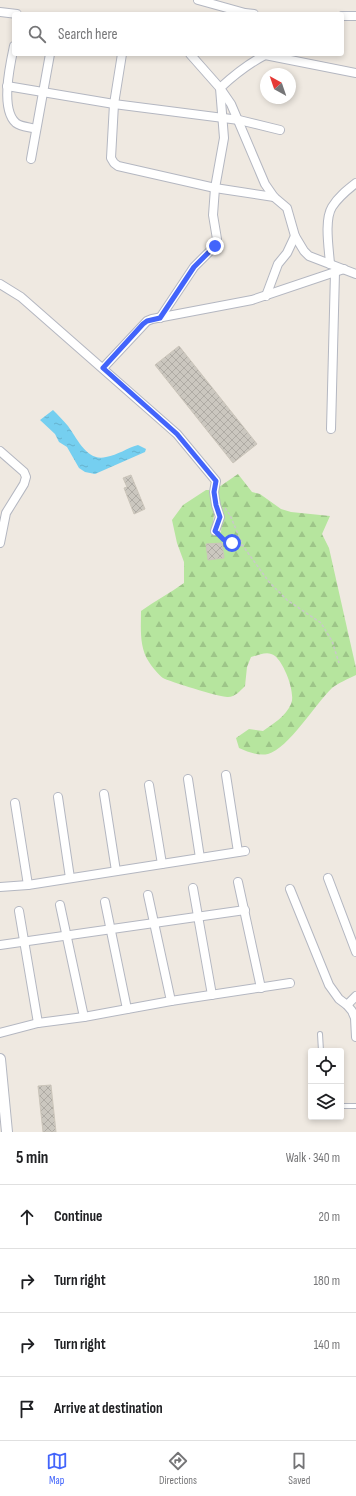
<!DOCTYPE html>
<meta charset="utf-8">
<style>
body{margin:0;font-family:"Sofia Sans Condensed",sans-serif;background:#f6f6f6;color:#202124}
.controls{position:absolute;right:12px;bottom:12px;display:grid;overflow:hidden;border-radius:4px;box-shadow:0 2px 6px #0003}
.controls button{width:36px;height:36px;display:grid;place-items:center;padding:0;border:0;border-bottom:1px solid #e0e0e0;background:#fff;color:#202124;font:20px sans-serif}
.compass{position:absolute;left:260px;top:68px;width:36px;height:36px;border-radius:50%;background:#fff;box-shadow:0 2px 6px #0003;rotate:320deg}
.stop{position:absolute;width:12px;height:12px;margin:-9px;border:3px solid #4264fb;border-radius:50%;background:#fff}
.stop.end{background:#4264fb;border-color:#fff;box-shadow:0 1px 4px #0008}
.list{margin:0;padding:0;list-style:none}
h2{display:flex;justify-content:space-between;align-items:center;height:52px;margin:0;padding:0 16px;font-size:17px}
h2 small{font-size:13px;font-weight:400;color:#757577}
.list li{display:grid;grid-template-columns:26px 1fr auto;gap:12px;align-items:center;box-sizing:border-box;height:64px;padding:0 16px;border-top:1px solid #e0e0e0}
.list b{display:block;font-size:15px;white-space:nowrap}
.list em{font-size:13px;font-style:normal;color:#757577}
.icon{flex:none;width:22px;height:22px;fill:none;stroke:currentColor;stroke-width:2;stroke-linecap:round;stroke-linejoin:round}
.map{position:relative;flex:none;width:356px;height:1132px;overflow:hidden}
.search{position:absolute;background:#fff;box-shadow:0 2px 6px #0003;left:12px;right:12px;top:12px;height:44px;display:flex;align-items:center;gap:10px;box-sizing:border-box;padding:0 14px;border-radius:4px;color:#757577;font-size:15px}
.sheet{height:308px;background:#fff}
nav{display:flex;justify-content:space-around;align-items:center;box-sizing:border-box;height:56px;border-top:1px solid #e0e0e0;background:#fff;font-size:11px;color:#757577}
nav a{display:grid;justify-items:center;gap:2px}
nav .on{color:#4264fb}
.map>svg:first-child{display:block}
.forest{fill:url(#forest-firs)}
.water{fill:url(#water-ripples)}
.building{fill:url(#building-cross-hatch);stroke:#cbc5ba}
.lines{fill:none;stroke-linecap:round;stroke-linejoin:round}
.service-casing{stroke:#b4b7c1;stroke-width:6}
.minor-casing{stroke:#b4b7c1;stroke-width:10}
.tertiary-casing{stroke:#b4b7c1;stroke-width:12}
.path{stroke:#c9c9c9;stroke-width:1.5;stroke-dasharray:3 2;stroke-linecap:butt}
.service{stroke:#fff;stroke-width:4}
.minor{stroke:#fff;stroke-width:8}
.tertiary{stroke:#fff;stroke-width:10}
.route{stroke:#4264fb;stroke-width:5}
</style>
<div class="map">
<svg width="356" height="1132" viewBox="0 0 356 1132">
<defs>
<pattern id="forest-firs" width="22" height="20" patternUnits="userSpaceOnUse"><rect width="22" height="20" fill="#b6e59e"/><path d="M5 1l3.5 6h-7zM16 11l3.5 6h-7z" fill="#9dc588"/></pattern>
<pattern id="water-ripples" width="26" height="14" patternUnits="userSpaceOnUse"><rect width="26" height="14" fill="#75cff0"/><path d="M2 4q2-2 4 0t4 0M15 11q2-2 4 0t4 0" fill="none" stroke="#66b2ce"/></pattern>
<pattern id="building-cross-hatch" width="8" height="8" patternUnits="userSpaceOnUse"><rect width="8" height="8" fill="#cbc7bf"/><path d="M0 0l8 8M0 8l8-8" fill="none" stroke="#afaba4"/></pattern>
</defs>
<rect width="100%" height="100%" fill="#efe9e1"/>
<path class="forest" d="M238,474L252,492L260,494L281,509L291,512L330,516L322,534L329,548L356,668V675C348,679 338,683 332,688C316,703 288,749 268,754C258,756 248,752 239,748L236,738L249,729L263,731C273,724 286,716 291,704C296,693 284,663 275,656C268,650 259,655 251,657L247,667L245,686C240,691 235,697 228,697C222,698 168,681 163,678C159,675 152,667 149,662C139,647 141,628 141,611C155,601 170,593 184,583V562L177,543L172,520L183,505L206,490H209L214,514L212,533L215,535L221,532L222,513L218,496L219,487Z"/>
<path class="water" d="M53,410C58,415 63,420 68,426C77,438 87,462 106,457C118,455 127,448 138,445L146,449L145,452L95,474L85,472L79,468L67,447L59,442L55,434L40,420Z"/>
<g class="building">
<path d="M179,346L257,444L233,463L155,365Z"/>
<path d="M131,475L145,509L134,514L124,488L127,487L123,478Z"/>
<path d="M222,543L224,558L208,560L206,544Z"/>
<path d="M51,1085L56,1132H43L38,1086Z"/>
</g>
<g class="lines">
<defs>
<g id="service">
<path d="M320,1034L321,1051"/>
<path d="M341,1106H356"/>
</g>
<g id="minor">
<path d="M198,0L245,13L254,14"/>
<path d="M0,12L17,14"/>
<path d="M342,16H356"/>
<path d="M14,46C10,65 0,109 16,123C21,127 30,127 36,129"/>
<path d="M122,54L114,104L111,158L114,163L118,166L215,188L274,197"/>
<path d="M260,54L356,73"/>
<path d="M265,55C248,64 234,75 220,88L231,104L265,184L274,197L287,208L295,236L304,251L309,256L356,274"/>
<path d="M7,86L114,104L239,120L280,130"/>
<path d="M31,159L50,54"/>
<path d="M330,264C329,249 324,220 332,207C338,197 347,190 356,183"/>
<path d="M0,284L21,297L177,434L216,481L214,492L216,505L220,517L215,531"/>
<path d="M266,296L278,264L287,253L295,236"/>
<path d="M160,318L194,267L215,246L217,239L213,215L215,188L224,138L220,88L190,54"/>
<path d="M103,368L147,321L152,319L252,300L344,269"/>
<path d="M331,429L335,272"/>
<path d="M0,451L24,472L26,477L24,484L6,513L0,543"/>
<path d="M226,775L238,852"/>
<path d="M188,779L200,858"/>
<path d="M149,785L162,864"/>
<path d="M104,794L116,871"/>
<path d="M58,797L70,878"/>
<path d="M15,803L28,885"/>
<path d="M328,878L356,952"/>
<path d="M238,882L261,988"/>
<path d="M0,887L28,885L245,851"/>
<path d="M193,888L212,995"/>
<path d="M290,889L329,985L339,999L347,1005L352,1011L355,1018L356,1037"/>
<path d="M148,895L171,1001"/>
<path d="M105,902L127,1009"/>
<path d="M60,905L84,1017"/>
<path d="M19,911L38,1023"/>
<path d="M0,945L245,910"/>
<path d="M347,1005L356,996"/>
<path d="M0,1033L38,1023L84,1017L171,1001L290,983"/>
</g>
<path id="tertiary" d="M0,1059L7,1132"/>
</defs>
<use href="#service" class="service-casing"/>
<use href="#minor" class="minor-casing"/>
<use href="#tertiary" class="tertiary-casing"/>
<g class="path">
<path d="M225,508L230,515L243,546L269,582L287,600L321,623L332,641L339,663"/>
<path d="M221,537L232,543L243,546"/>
</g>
<use href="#service" class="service"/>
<use href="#minor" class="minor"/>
<use href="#tertiary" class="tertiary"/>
</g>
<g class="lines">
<path class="route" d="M215,246L194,267L160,318L147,321L143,324L103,368L177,434L216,481L214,492L216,505L220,517L215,531L224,540L232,543"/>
</g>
</svg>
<div class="controls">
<button><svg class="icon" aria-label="locate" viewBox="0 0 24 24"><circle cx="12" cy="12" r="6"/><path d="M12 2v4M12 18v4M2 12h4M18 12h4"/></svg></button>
<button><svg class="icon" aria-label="layers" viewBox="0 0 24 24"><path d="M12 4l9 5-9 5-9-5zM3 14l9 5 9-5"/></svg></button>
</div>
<svg class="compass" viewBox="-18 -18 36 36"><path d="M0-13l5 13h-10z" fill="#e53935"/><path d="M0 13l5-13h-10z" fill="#757577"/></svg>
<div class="stop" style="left:232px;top:543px"></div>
<div class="stop end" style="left:215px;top:246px"></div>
<div class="search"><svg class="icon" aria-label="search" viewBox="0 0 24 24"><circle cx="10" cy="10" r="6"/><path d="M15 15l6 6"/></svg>Search here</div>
</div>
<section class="sheet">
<h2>5 min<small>Walk · 340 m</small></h2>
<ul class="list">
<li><svg class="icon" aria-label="ahead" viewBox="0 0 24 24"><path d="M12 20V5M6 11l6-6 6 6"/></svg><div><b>Continue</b></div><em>20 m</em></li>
<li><svg class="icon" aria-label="right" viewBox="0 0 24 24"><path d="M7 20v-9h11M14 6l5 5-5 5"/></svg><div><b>Turn right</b></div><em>180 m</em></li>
<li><svg class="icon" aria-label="right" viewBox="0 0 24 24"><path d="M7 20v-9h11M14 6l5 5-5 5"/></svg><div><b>Turn right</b></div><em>140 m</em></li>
<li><svg class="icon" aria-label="arrive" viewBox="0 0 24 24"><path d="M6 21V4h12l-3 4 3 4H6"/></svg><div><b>Arrive at destination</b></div></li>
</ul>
</section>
<nav>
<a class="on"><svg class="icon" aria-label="map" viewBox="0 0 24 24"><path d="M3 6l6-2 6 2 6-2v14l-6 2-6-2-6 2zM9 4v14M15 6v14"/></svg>Map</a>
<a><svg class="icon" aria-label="directions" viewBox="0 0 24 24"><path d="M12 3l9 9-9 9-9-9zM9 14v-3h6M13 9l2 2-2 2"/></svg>Directions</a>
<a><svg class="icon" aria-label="saved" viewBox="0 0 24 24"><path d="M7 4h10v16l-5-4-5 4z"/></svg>Saved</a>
</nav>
